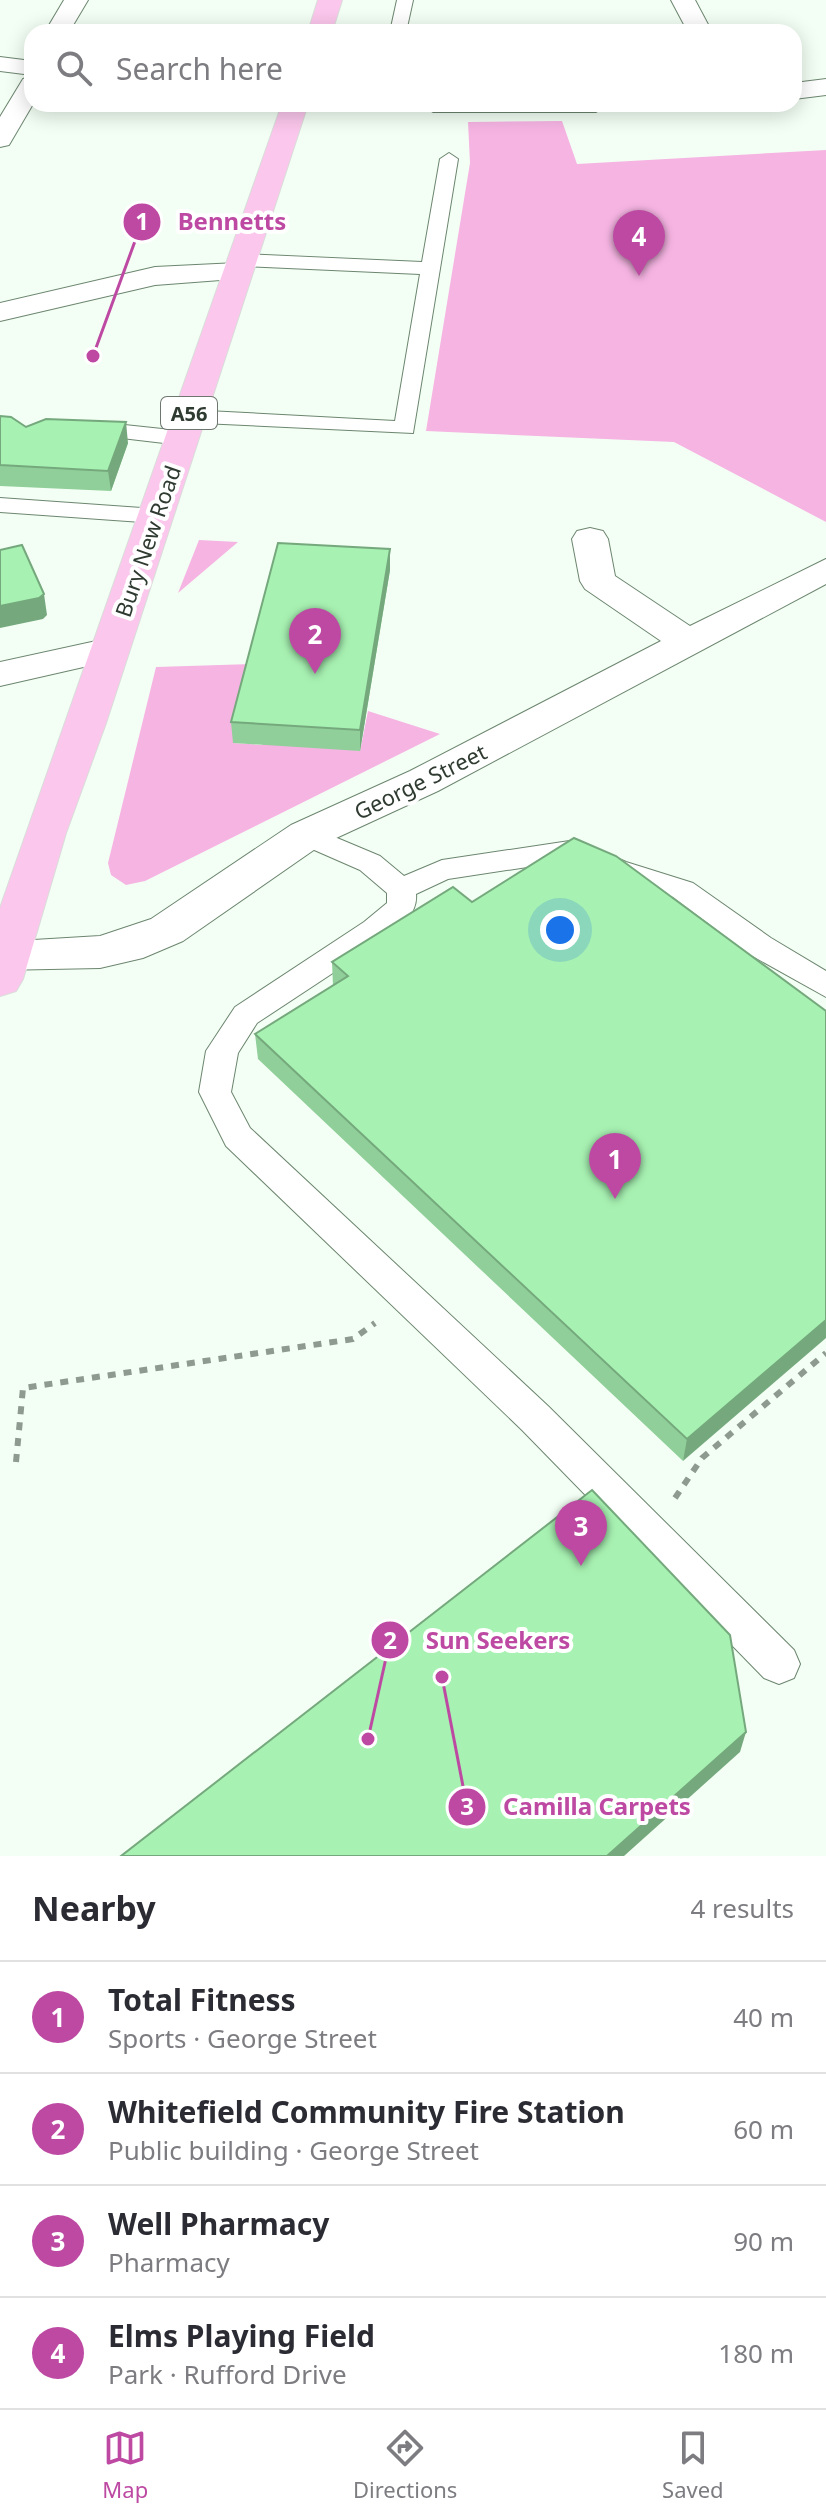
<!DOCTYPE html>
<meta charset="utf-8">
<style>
body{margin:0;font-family:"Noto Sans",sans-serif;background:#f7f7f7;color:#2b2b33}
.you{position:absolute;left:560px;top:930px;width:28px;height:28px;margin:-20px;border:6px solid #fff;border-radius:50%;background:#1a73e8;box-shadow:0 0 0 12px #1a73e833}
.badge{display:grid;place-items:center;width:52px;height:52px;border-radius:50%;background:#bd49a3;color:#fff;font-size:26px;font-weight:700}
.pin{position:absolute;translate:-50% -66px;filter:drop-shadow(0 2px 4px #0008)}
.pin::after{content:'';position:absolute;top:42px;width:28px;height:24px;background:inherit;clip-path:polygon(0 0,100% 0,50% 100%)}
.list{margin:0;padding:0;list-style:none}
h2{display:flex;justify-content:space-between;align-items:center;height:104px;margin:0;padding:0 32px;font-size:34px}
h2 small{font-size:26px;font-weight:400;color:#7c7c81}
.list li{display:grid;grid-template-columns:52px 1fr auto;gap:24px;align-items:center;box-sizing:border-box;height:112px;padding:0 32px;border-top:2px solid #e1e1e2}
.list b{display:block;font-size:30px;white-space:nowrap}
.list p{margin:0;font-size:26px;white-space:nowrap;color:#7c7c81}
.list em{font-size:26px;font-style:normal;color:#7c7c81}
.icon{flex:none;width:44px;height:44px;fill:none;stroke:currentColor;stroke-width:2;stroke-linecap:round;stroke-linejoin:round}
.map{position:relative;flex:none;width:826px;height:1856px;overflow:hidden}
.search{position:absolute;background:#fff;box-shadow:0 4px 20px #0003;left:24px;right:24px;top:24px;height:88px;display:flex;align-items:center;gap:20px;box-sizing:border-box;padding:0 28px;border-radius:24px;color:#7c7c81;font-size:30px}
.sheet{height:552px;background:#fff}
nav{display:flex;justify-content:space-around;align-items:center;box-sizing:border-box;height:112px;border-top:2px solid #e1e1e2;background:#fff;font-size:22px;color:#7c7c81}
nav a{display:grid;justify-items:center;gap:4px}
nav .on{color:#bd49a3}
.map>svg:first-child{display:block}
.green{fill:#f6b4e3}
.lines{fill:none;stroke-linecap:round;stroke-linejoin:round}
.service-casing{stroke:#6c866f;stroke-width:2}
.minor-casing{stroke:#6c866f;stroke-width:2}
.trunk-casing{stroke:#dadcda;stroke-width:2}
.path{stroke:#8e9a8f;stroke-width:6;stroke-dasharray:8 8;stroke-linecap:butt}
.service{fill:#fff;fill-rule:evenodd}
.minor{fill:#fff;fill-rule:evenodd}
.trunk{fill:#fbc7ec;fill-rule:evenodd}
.wall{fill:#90cf99}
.shaded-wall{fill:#75a97d}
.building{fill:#a7f1b2;stroke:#75a97d;stroke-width:2}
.labels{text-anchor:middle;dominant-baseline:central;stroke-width:8;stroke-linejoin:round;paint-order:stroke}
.shield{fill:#fff;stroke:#6d766f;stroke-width:2}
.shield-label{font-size:20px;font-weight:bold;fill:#2f3b31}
.street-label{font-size:22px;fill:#2f3b31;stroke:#fff}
.leader{fill:none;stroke:#bd49a3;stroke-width:3}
.callout-dot{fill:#bd49a3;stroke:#fff;stroke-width:3}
.mark-label{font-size:24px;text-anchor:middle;font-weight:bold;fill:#fff}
.callout-label{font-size:24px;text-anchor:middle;font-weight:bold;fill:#bd49a3;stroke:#fff;stroke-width:8;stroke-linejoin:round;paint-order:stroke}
</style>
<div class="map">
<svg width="826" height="1856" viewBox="0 0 826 1856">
<rect width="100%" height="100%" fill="#f3fff4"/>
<g class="green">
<path d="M562,121L577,164L826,150V522L674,442L426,431L470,163L468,122Z"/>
<path d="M199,540L238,542L178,593Z"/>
<path d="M252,664L233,743L262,745L264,734L360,751L368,711L440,734L145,881L126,885L111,875L108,863L156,667Z"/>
</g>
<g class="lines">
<defs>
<g id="service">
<path d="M397,0H413L406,32H390Z"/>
<path d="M449,153L458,159L413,433L180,422L177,417L180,412L188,410L395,421L420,274L241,266L231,260L241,254L422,262L440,159Z"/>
<path d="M87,421L181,431L192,438L181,445L79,433L76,428Z"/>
<path d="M0,498L156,509L168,516L156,523L0,512Z"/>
<path d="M306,825L380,856L404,876L442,860L576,840L626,862L693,883L771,938L826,971V997L749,954L673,897L606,876L573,860L448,879L416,894C418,914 400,927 386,938L257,1023L238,1053L231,1092L250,1128L548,1406L794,1650L800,1664L794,1678L779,1684L764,1678L522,1430L226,1146L199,1092L206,1051L235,1007L364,922L387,903V893L360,870L296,842L292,835L296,828Z"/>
</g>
<g id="minor">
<path d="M64,0H88L69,32H45Z"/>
<path d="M671,0H695L712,32H688Z"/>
<path d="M0,57L32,61V75L0,71Z"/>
<path d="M32,76L33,104L9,145L0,147V117L23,79Z"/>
<path d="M826,79V95L794,99V83Z"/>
<path d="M420,104H609L596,112H433Z"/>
<path d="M237,263L247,266L252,272L247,278L155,285L0,321V303L155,267Z"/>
<path d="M590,528L603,531L608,539L615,576L690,626L826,559V584L438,791L321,845L183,941L143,958L100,968L0,970V942L100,936L151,919L291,825L410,771L661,641L585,589L580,581L572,539L577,531Z"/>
<path d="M110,638L123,642L129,650L123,658L0,686V662Z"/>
</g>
<g id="trunk">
<path d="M318,0H342L332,32H308Z"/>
<path d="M282,104H308L106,723L66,833L23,979L16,991L0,996V908Z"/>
</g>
</defs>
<use href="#service" class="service-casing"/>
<use href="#minor" class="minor-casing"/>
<use href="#trunk" class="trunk-casing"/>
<g class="path">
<path d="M16,1462L23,1388L353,1339L375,1323"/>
<path d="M675,1498L702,1458L826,1353"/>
</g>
<use href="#service" class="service"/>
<use href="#minor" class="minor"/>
<use href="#trunk" class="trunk"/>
</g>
<g class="wall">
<path d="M0,416L26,427L128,443L111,491L0,486Z"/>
<path d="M390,549V570L360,751L233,743L231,722Z"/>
<path d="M472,902L826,1011L683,1461L258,1059L255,1034L333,986L332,962Z"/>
</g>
<g class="shaded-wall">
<path d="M126,422L128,443L111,491L108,471Z"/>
<path d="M390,549V570L360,751V730Z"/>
<path d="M44,594L47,615L43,619L0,628V606Z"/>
<path d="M826,1320V1338L683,1461L687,1439Z"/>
<path d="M746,1732L740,1752L624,1856H607Z"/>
</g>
<g class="building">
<path d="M0,416L11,417L26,427L46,419L126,422L108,471L0,465Z"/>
<path d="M278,543L390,549L360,730L231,722Z"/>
<path d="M22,545L44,594L39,598L0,606V550Z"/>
<path d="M574,838L616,856L826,1011V1320L687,1439L255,1034L348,976L332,962L453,887L472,902Z"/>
<path d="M592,1490L730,1635L746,1732L607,1856H121Z"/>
</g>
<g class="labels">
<rect class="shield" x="161" y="397" width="56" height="32" rx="6"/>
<g class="shield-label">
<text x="189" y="413">A56</text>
</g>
<g class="street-label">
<text transform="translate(147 541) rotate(-71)">Bury New Road</text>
<text transform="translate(420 781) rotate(-26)">George Street</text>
</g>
</g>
<path class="leader" d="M93 356L142 222M368 1739L390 1640M442 1677L467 1807"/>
<g class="callout-dot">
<circle cx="93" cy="356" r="8"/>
<circle cx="368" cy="1739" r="8"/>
<circle cx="442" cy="1677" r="8"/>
<circle cx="142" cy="222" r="20"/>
<circle cx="390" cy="1640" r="20"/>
<circle cx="467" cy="1807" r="20"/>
</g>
<g class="mark-label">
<text x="142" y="230">1</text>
<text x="390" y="1649">2</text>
<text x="467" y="1815">3</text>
</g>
<g class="callout-label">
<text x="232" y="230">Bennetts</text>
<text x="498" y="1649">Sun Seekers</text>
<text x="597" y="1815">Camilla Carpets</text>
</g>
</svg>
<div class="you"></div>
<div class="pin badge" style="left:615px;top:1199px">1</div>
<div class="pin badge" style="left:315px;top:674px">2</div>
<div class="pin badge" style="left:581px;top:1566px">3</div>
<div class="pin badge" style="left:639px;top:276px">4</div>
<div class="search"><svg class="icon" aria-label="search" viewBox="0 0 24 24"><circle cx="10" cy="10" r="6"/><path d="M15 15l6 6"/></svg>Search here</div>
</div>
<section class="sheet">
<h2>Nearby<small>4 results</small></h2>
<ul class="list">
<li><span class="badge">1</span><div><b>Total Fitness</b><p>Sports · George Street</p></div><em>40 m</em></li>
<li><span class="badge">2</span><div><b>Whitefield Community Fire Station</b><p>Public building · George Street</p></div><em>60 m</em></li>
<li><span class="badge">3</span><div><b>Well Pharmacy</b><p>Pharmacy</p></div><em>90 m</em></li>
<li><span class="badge">4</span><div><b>Elms Playing Field</b><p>Park · Rufford Drive</p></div><em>180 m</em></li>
</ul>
</section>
<nav>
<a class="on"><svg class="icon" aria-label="map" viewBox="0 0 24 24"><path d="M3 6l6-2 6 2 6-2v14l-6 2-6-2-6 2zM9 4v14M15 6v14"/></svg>Map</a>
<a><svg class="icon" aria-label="directions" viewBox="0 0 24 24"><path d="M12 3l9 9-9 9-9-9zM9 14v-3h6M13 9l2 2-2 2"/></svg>Directions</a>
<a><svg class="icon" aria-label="saved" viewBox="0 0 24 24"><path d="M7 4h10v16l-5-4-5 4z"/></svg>Saved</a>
</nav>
